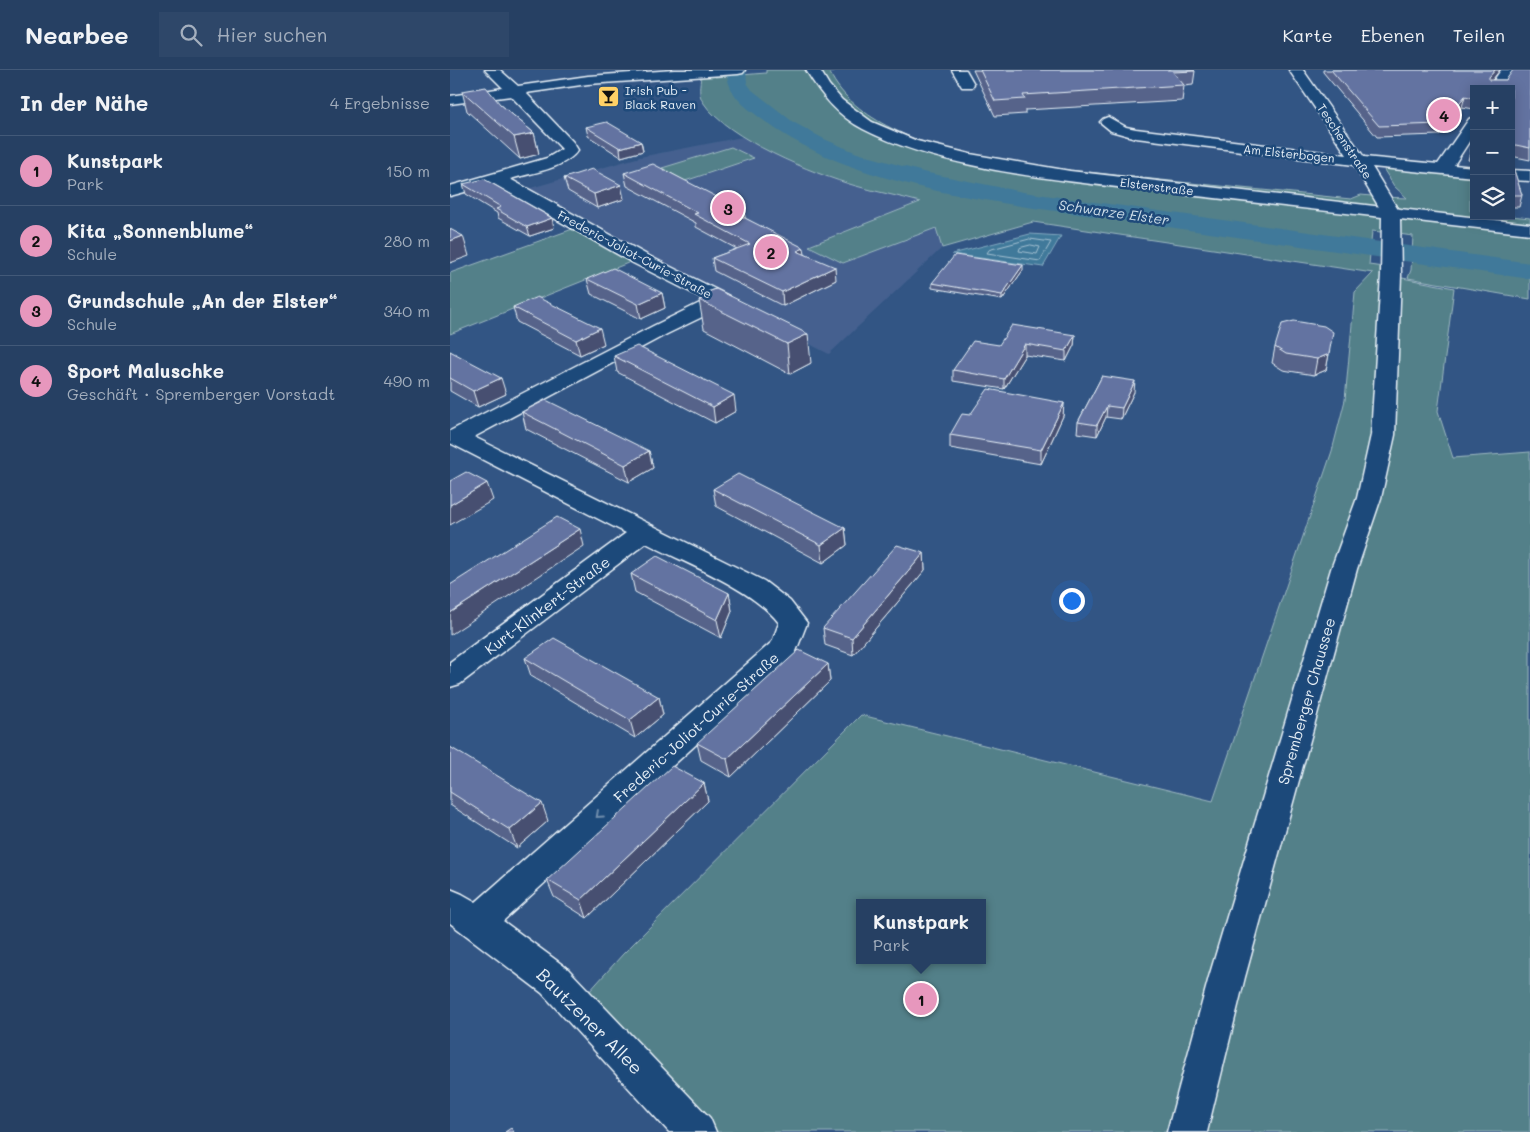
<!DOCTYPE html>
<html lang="de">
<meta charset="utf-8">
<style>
body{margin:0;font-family:Mali,sans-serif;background:#2e4769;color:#f1f3f6}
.controls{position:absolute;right:15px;top:15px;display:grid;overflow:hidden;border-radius:0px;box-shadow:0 2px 12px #0003}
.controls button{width:45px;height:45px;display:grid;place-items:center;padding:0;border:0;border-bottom:1px solid #425978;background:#264063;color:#f1f3f6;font:25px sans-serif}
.you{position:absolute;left:621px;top:530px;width:18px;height:18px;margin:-12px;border:4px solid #fff;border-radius:50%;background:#1a73e8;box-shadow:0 0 0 8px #1a73e833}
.badge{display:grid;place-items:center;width:32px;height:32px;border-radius:50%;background:#e797bd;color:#111;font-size:16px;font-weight:700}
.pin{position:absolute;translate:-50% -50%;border:2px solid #fff;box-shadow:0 1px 5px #0006}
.popup{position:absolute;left:406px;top:829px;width:130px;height:65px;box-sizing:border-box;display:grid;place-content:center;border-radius:0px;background:#264063;filter:drop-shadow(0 1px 4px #0005);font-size:16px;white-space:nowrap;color:#a4afbe}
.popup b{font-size:19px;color:#f1f3f6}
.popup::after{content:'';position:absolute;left:50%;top:100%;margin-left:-10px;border:10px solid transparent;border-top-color:#264063}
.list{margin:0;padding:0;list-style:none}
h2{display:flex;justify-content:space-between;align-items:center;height:65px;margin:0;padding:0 20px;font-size:21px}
h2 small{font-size:16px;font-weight:400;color:#a4afbe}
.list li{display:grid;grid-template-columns:32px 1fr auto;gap:15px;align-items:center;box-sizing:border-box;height:70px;padding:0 20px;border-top:1px solid #425978}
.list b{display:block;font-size:19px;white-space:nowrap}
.list p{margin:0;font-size:16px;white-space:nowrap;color:#a4afbe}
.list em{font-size:16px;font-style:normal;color:#a4afbe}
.icon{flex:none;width:28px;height:28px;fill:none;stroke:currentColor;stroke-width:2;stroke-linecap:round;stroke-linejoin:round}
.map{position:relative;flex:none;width:1080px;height:1062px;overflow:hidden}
header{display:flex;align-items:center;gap:30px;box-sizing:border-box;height:70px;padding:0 25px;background:#264063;border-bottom:1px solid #425978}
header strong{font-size:24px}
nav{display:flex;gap:28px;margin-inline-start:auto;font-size:18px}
.search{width:350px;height:45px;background:#2e4769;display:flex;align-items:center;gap:12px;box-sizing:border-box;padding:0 18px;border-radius:0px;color:#a4afbe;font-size:19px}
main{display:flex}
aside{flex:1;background:#264063}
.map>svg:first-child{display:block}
.built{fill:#44618f}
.green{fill:#528089;stroke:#9db8c0;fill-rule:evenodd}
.water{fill:#40799a;stroke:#83a9c0}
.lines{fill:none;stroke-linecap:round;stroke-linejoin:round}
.shore{stroke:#a5c1d2;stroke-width:1}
.river{fill:#40799a;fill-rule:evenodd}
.minor-casing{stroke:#e8f1f8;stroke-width:3}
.major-casing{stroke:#e8f1f8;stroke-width:3}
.minor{fill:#1f4a7a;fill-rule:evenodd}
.major{fill:#1f4a7a;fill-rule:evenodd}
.wall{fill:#56638a;stroke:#e8f1f8}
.shaded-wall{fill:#465071;stroke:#e8f1f8}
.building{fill:#6473a1;stroke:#e8f1f8}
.oneway{stroke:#6f8dac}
.labels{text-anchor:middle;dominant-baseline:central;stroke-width:5;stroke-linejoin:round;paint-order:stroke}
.far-poi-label{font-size:12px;fill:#e8f1f8;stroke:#1f4a7a;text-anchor:start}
.far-street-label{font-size:12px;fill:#e8f1f8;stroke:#1f4a7a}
.far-water-label{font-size:14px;font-style:italic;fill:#cfdfea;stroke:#1f4a7a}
.street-label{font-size:15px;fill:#e8f1f8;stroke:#1f4a7a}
.near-street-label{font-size:18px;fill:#e8f1f8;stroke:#1f4a7a}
</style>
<header>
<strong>Nearbee</strong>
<div class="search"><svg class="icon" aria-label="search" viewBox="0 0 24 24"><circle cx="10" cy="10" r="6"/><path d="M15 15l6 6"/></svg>Hier suchen</div>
<nav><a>Karte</a><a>Ebenen</a><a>Teilen</a></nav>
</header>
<main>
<aside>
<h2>In der Nähe<small>4 Ergebnisse</small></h2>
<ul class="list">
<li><span class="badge">1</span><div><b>Kunstpark</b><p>Park</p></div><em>150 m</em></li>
<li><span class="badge">2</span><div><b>Kita „Sonnenblume“</b><p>Schule</p></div><em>280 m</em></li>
<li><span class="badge">3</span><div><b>Grundschule „An der Elster“</b><p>Schule</p></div><em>340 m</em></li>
<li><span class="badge">4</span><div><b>Sport Maluschke</b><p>Geschäft · Spremberger Vorstadt</p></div><em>490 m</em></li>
</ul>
</aside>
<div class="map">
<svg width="1080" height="1062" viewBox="0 0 1080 1062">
<rect width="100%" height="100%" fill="#325584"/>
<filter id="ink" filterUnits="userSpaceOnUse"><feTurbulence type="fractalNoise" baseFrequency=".02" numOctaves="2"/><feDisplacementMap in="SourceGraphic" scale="10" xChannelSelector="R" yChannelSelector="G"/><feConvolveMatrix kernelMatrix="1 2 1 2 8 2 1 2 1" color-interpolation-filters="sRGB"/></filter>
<g filter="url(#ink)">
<path class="built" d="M292,67L346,94L406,116L471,132L359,176L393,193L486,158L492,178L379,284L273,230L70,121L190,87Z"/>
<g class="green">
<path d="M316,0H386L380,3C391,27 417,46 441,58C500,89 582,96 648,103C732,113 817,120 901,129L911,125L932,127L940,143V163L922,161L919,195L940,198L930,364L733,1062H252L129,933L173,884L411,645L763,731L882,381L895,330L905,222L923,203L583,152L492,178L486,158L393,193L359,176L470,132C449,126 427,122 406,116C364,104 277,69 253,32C248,25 250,14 251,6L264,2L265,7L316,3ZM410,833H532V890H410Z"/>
<path d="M281,77L304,88L235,111L212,98Z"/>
<path d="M937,98L1020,104V141H1024V146H1061L1080,148V229L958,208L961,200L963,166L941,163L933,127L957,128L944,116L934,100Z"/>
<path d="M131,156L188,189L0,264V203Z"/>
<path d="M942,206L1004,218L988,341L1003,388L1080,382V1062H741L922,429Z"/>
</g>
<path class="water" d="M580,164L611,166L593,197L502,184Z"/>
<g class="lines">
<g class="shore">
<path d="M580,169L601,172L590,191L537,183L539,180Z"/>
<path d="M581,175L590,177L587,184L569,181L570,178Z"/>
</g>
<path class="river" d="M276,0H296L297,13L302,20L343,52L374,69L407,83L473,102L573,122L1080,193V209C982,195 885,181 787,167C732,159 677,151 621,143C521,129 395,112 313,50C293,35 279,26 276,0Z"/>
<defs>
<g id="minor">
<path d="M35,0H50L68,16L138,6L224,0H295L293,3L288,4L138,14L76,23L123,72L128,80C115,99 81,103 60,109L197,185L279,226L282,230L279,234L217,264L24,367L314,511L340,531L357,553L345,584L53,851L118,899L260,1048L266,1062H219L92,923L0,853V819L12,824L26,832L322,572L329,553C303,519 235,493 196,473L10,614L0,617V592L176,463L0,373V361L203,256L256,230L183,193L44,114L0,126V116L97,88L112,79L61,26L0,34V26L53,18Z"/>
<path d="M502,0H516L524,14L522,17H512Z"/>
<path d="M839,0H853L914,87L988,94L1019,49L1024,47V64L1004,95L1024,97V107L922,97L950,143L947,147L941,148L935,147L904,95L686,68L661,61L650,52L653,49L658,47L676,57L686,59L897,85Z"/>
<path d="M1051,0H1065L1052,19H1038Z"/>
<path d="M1061,100L1080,101V111L1061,110Z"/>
</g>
<path id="major" d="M356,0H370L379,15L392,30L422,52L467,71L520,84L620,101L1080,154V164L950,149L951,205L945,365L931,428L907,499L795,907L757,1062H717L759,907L881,499L907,428L921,365L931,205L932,147C850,138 767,128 684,119C600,109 488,98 413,59C388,46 370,24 356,0Z"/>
</defs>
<use href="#minor" class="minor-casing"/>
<use href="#major" class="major-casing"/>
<use href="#minor" class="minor"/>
<use href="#major" class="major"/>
</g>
<g class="wall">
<path d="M523,0H744L745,1L743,15L734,16L732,31L575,40V44L545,46Z"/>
<path d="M873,0H1050L1042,10H1056L1080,0V90L1061,86V19H1024V39L1012,37L989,65L927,67L873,2Z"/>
<path d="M12,21L50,34L84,63L89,84L70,89L17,41Z"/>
<path d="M136,57L191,72L193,81L171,87L138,66Z"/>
<path d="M1024,74V91L1018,90L1021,79Z"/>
<path d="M1061,91L1072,125L1069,137H1061Z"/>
<path d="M174,103L294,141L295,148L355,184L386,210L333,236L264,201L262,188L287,179L246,157V153L177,116Z"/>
<path d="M114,108L174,129L147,138L118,121Z"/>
<path d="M13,114L104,158L80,166L48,148L47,143L16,124Z"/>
<path d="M573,200L552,230L482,218V213Z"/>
<path d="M137,209L212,223L215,238L191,249L141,224Z"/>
<path d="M266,219L361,293L340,304L254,259L249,230L256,227L255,223Z"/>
<path d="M63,237L154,274L130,285L67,252Z"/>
<path d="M625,265L624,275L616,291L575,285L554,319L503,311V300L549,275Z"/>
<path d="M825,277L879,284L876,300L864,305L833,300L822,293Z"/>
<path d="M0,281L56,324L28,337L0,321Z"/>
<path d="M164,286L286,341L265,353L167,302Z"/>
<path d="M652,306L684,322L671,349L656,347L647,366L627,363L628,352Z"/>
<path d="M614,333L613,346L591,394L500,378V365Z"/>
<path d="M72,342L199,381L203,398L179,412L76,359Z"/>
<path d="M263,419L395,458L397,475L373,493L266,436Z"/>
<path d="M474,483L475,500L403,585L375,575L373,558Z"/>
<path d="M181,504L279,523L282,541L271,568L185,522Z"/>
<path d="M75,588L209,627L213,645L185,668L81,606Z"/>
<path d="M378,594L380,611L281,707L251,690L247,673Z"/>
<path d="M0,677L98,751L67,778L0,735Z"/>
<path d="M254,713L258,731L137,848L104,827L97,810Z"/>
</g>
<g class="shaded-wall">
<path d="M1045,0H1050L1036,18L1039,7Z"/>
<path d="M1015,26L1012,37L989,65L992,54Z"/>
<path d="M84,63L89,84L70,89L64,67Z"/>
<path d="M191,72L193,81L171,87L170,78Z"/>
<path d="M171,115L174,129L147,138L144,124Z"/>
<path d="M294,141L296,154L287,144Z"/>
<path d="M102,148L104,158L80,166L77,157Z"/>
<path d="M13,166L19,186L0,193V171Z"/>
<path d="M354,178L356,191L347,181Z"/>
<path d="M573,195V200L552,230V225Z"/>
<path d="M385,197L386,210L333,236L332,222Z"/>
<path d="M212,223L215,238L191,249L188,234Z"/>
<path d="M150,258L154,274L130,285L126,270Z"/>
<path d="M358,264L361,293L340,304L337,274Z"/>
<path d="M625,265L624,275L616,291V281Z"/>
<path d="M575,274V285L554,319V309Z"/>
<path d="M879,284L876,300L864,305L867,289Z"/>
<path d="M51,308L56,324L28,337L23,321Z"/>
<path d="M685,311L684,322L671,349L672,338Z"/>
<path d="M284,325L286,341L265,353L263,337Z"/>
<path d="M614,333L613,346L591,394V380Z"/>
<path d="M657,336L656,347L647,366V355Z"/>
<path d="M199,381L203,398L179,412L175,395Z"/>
<path d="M37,413L43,430L0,455V435Z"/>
<path d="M395,458L397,475L373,493L371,475Z"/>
<path d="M130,459L134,476L0,565V543Z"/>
<path d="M474,483L475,500L403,585L402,568Z"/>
<path d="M279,523L282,541L271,568L267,550Z"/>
<path d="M378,594L380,611L281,707L277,689Z"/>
<path d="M209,627L213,645L185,668L180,650Z"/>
<path d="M254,713L258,731L137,848L131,830Z"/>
<path d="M92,733L98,751L67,778L60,760Z"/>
</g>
<g class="building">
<path d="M530,0H744L745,1L723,2L734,15L573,25L575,29L545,31Z"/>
<path d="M881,0H1045L1039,7V10H1056L1063,0H1080V78L1061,74V19H1024V28L1015,26L992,54L929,56Z"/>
<path d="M36,17L50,34L84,63L64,67L12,21Z"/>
<path d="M157,52L191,72L170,78L136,57Z"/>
<path d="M1024,74V80L1021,79Z"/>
<path d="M1061,91L1072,125H1061Z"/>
<path d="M203,94L294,141L287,144L354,178L347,181L385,197L332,222L262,188L300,174L244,144L248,143L174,103Z"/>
<path d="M142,99L171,115L144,124L114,108Z"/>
<path d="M34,109L102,148L77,157L46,139L51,137L13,114Z"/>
<path d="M0,159L13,166L0,171Z"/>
<path d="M505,185L573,195L552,225L482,213Z"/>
<path d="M163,198L212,223L188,234L137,209Z"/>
<path d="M266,219L358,264L337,274L249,230L257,226L255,223Z"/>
<path d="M87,227L150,258L126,270L63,237Z"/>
<path d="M844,251L874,256L883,262L879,284L867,289L836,284L825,277L832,254Z"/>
<path d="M562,255L625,265L616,281L575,274L554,309L503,300L523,271L549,275Z"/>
<path d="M187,276L284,325L263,337L164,286Z"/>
<path d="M0,281L51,308L23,321L0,308Z"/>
<path d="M652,306L685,311L672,338L657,336L647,355L628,352Z"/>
<path d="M538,319L614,333L591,380L500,365L512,344L520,345Z"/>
<path d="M96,330L199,381L175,395L72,342Z"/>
<path d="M16,402L37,413L0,435V411Z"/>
<path d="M288,404L395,458L371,475L263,419Z"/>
<path d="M107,447L130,459L0,543V515Z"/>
<path d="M447,475L474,483L402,568L373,558Z"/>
<path d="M207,486L279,523L267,550L181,504Z"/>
<path d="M104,568L209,627L180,650L75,588Z"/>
<path d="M349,580L378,594L277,689L247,673Z"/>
<path d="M0,677L92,733L60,760L0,722Z"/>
<path d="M222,696L254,713L131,830L97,810Z"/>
<path d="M61,1058L64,1062H55Z"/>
</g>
<defs><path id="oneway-chevron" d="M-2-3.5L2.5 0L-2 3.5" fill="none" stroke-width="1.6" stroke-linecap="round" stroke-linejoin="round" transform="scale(1.25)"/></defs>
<use class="oneway" href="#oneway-chevron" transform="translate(149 745) rotate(138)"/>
</g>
<defs>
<symbol id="bar-square" viewBox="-11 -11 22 22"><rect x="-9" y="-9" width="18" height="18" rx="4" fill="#ffd166" stroke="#1f4a7a"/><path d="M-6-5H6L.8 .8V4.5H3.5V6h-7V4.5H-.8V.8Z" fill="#111"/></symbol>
</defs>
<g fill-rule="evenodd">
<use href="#bar-square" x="146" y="14" width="25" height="25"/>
</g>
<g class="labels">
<g class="far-poi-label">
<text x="175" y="20">Irish Pub -<tspan x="175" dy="14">Black Raven</tspan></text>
</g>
<g class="far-street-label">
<text transform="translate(895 71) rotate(56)">Teschenstraße</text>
<text transform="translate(839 83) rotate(6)">Am Elsterbogen</text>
<text transform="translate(707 116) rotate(7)">Elsterstraße</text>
<text transform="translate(185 184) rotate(28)">Frederic-Joliot-Curie-Straße</text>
</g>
<g class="far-water-label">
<text transform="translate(664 142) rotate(8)">Schwarze Elster</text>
</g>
<g class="street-label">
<text transform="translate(97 535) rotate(-37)">Kurt-Klinkert-Straße</text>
<text transform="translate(856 631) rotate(-74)">Spremberger Chaussee</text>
<text transform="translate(246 657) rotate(-42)">Frederic-Joliot-Curie-Straße</text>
</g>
<g class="near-street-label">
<text transform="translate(140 951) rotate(45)">Bautzener Allee</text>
</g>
</g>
</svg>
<div class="controls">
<button>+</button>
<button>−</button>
<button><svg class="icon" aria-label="layers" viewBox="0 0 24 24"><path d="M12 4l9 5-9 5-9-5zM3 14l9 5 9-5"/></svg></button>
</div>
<div class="you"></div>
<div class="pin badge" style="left:471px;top:929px">1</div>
<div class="popup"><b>Kunstpark</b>Park</div>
<div class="pin badge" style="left:321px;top:182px">2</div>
<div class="pin badge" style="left:278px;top:138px">3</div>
<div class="pin badge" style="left:994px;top:45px">4</div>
</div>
</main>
